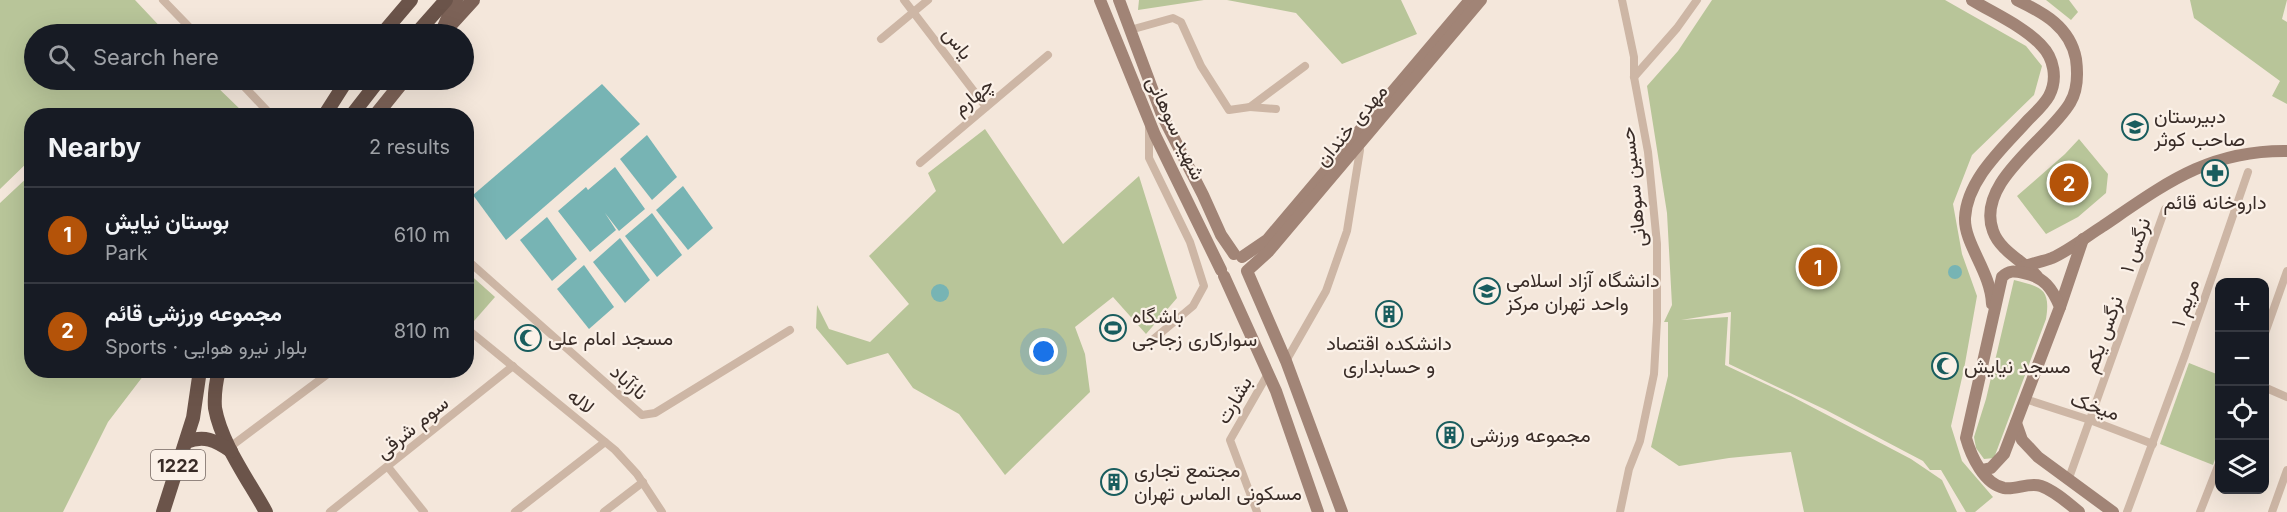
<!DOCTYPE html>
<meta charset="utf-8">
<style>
body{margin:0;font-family:Inter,Vazirmatn,sans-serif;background:#242831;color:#f1f3f6}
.controls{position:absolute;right:18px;bottom:18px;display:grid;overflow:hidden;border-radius:12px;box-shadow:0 6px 24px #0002}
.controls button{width:54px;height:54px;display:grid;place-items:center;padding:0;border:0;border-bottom:2px solid #363941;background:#171b24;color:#f1f3f6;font:30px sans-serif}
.you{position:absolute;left:1044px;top:352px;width:21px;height:21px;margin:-15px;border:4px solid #fff;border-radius:50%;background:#1a73e8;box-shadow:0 0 0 9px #1a73e833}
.badge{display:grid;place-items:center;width:39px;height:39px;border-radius:50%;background:#b45309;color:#fff;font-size:20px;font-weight:700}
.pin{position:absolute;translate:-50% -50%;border:3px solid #fff;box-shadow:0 2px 6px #0006}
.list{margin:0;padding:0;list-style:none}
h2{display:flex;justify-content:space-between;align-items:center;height:78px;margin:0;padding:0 24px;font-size:26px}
h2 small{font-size:20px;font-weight:400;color:#9ea1a6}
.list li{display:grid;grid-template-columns:39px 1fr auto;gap:18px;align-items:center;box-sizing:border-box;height:96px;padding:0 24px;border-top:2px solid #363941}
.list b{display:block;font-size:22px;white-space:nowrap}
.list p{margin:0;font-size:20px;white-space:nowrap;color:#9ea1a6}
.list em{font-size:20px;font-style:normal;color:#9ea1a6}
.icon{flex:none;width:33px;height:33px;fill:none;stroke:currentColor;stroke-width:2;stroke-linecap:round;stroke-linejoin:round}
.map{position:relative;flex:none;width:2287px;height:512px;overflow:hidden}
.search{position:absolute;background:#171b24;box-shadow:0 6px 24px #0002;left:24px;top:24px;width:450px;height:66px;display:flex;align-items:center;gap:15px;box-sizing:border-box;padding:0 21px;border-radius:33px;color:#9ea1a6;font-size:22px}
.panel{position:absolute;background:#171b24;box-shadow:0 6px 24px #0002;left:24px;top:108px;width:450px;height:270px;border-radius:24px}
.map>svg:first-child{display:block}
.green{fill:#b8c599}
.water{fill:#77b4b4}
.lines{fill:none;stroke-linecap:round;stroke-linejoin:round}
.minor{stroke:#cdb6a5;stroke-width:8}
.secondary{stroke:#a18476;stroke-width:12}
.primary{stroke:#7c6257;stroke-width:14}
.trunk{stroke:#6b544a;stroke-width:14}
.labels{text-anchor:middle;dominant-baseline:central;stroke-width:4.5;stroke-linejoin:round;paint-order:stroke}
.shield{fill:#fbf1e8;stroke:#736761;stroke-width:1.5}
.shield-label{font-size:18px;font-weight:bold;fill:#392c27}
.street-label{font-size:20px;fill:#392c27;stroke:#fbf1e8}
.poi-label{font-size:20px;fill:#392c27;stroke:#fbf1e8;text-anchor:start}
</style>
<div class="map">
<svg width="2287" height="512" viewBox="0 0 2287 512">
<rect width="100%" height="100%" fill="#f4e7db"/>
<g class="green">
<path d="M0,0H135L167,34H34V80H210L246,115L32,116L31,159L0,189Z"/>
<path d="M1139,0H1204L1138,10Z"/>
<path d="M1227,0H1401L1417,34L1342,64L1296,13Z"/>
<path d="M1712,0H1945L2026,46L2042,66L2034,95L1972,155L1953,204L1962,254L1977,296L1964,369L1951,426L1962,461L1993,497L1975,512H1966L1941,470H1930L1923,461L1826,410L1729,364L1731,312L1681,320L1728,317L1725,365L1791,396L1911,459L1942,480L1957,512H1804L1791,452L1729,458L1679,466L1651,447L1668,376V322H1664L1672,305L1667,213L1647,86L1678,51Z"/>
<path d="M2046,0H2069L2078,12L2071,20Z"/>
<path d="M2190,0H2287L2282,19L2287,22V104L2272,96L2280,81L2194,18Z"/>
<path d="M985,129L1063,244L1139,176L1177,298L1146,334L1113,297L1075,327L1085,354L1090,392L1005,475L959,414L913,388L888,353L847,365L816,328L817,305L829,329L870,342L909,304L869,256L936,191L928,173Z"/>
<path d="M2079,139L2108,174L2106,193L2078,217L2046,234L2017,196L2065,154Z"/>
<path d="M31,174L32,370L147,371L108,422L63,512H0V203Z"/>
<path d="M466,271L495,297L474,321L467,315Z"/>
<path d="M2014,280C2041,287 2051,288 2046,319L1994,458L1984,459L1976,448L1974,437L1986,399Z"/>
<path d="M2189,363L2219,375V448L2213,465L2160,444Z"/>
</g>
<g class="water">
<path d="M602,84L640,124L506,240L473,195Z"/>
<path d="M647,135L677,177L652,200L620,159Z"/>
<path d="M615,167L645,209L619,231L605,213L616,230L590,252L558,211L586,187L588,190Z"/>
<path d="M683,186L713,228L688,250L656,210Z"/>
<path d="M652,213L682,255L657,277L625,236Z"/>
<path d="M547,217L577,259L552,281L520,240Z"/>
<path d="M620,238L650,280L625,303L593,262Z"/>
<path d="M584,265L614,307L589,329L557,289Z"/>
<circle cx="1955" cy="272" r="7"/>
<circle cx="940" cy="293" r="9"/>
</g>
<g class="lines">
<g class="minor">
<path d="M163,0L196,34"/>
<path d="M904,0L986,107"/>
<path d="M1130,30L1173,18L1181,22L1201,66L1229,110L1250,107L1305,66"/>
<path d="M881,39L928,0"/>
<path d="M1634,77L1677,28L1697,0"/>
<path d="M238,80L272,116"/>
<path d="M1250,107L1276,109"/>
<path d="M1149,125V158L1190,242L1204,286L1193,306L1150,342"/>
<path d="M920,163L1048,55"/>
<path d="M466,259L642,415L655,413L790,330"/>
<path d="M466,328L615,450L637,474L662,512"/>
<path d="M2264,336L2287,271"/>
<path d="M1286,361L1326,291L1347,231L1360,150"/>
<path d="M2264,387L2287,397"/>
<path d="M2025,399L2090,420L2153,444"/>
<path d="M230,447L333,370"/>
<path d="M388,467L424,512"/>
<path d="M2069,478L2165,209"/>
<path d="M330,512L513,366"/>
<path d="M515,512L605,442"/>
<path d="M604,512L643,482"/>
<path d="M1257,512L1230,440L1269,372"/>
<path d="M1620,512L1629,469L1640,441L1654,374L1657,321V244L1648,152L1634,77V57L1622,0"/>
<path d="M2127,512L2185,355L2248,172"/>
<path d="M2200,512L2220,461"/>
<path d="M2272,512L2287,470"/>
</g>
<g class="secondary">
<path d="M1100,0L1155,135L1221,270"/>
<path d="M1119,0L1162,115L1203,195L1221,235L1234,254"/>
<path d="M1972,0C1995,14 2023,26 2041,45C2054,58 2058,79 2049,96C2044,105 2035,113 2028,120C2004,147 1967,179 1965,218C1964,244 1991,272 1992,304"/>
<path d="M2017,0C2044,13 2070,27 2076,59C2078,74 2078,90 2070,103C2049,139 1975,182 1993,231C2000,251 2023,261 2037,276"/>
<path d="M1242,257L1267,240L1470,0"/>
<path d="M2021,268C2031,263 2042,262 2052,258C2070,250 2087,236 2103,226C2165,184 2208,150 2287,151"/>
<path d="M1224,276L1276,391L1318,512"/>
<path d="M2060,307L2083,239"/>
<path d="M2016,423L2022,440L2038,457L2113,512"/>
<path d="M1982,470L1991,468L2004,454L2060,307C2052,288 2044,277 2024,273C2014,271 2009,270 2002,277L1966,438C1971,456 1984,484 2004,488C2016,490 2029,482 2041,486C2055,491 2068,503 2079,512"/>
<path d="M1342,512L1286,361L1247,271L1269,251L1481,0"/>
</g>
<g class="primary">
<path d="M444,27L456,0"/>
<path d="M442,34L473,0"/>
<path d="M375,116L404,80"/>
</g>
<g class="trunk">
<path d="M382,34L411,0"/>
<path d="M416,34L446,0"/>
<path d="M324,116L347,80"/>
<path d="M351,116L379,80"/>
<path d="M219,370C216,382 214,395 215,408C221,443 249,481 266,512"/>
<path d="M186,442C204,435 215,440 231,451"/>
<path d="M163,512L193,418L200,370"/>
</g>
</g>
<defs>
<symbol id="school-ring" viewBox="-11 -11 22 22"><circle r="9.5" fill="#fbf1e8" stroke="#195d5e" stroke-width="1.5"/><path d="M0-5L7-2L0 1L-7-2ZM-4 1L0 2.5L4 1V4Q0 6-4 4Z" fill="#195d5e"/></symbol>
<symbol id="pharmacy-ring" viewBox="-11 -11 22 22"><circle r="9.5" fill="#fbf1e8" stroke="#195d5e" stroke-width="1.5"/><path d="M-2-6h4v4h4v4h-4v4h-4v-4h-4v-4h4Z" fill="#195d5e"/></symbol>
<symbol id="university-ring" viewBox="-11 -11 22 22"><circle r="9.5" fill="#fbf1e8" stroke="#195d5e" stroke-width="1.5"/><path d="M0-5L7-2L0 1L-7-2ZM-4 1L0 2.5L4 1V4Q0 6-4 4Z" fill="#195d5e"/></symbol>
<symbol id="building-ring" viewBox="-11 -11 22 22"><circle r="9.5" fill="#fbf1e8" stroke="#195d5e" stroke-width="1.5"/><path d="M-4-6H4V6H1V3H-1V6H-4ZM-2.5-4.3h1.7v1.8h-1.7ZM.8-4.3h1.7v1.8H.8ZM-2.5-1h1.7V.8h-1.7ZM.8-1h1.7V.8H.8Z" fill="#195d5e"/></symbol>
<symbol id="stadium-ring" viewBox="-11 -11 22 22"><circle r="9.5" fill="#fbf1e8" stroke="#195d5e" stroke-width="1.5"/><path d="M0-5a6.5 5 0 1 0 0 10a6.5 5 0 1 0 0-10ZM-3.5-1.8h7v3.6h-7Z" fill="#195d5e"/></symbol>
<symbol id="mosque-ring" viewBox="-11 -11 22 22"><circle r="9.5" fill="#fbf1e8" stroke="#195d5e" stroke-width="1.5"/><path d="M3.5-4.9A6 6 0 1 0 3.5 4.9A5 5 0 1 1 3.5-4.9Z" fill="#195d5e"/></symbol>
</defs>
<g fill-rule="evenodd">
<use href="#school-ring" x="2120" y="112" width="30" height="30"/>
<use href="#pharmacy-ring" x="2200" y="158" width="30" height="30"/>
<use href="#university-ring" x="1472" y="276" width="30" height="30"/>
<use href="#building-ring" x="1374" y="299" width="30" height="30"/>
<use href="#stadium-ring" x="1098" y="313" width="30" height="30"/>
<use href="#mosque-ring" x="513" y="323" width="30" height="30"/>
<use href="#mosque-ring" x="1930" y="351" width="30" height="30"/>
<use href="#building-ring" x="1435" y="420" width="30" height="30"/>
<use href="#building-ring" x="1099" y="467" width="30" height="30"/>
</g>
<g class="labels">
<rect class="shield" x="151" y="450" width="54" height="30" rx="4.5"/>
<g class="shield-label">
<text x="178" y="465">1222</text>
</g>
<g class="street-label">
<text transform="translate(958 43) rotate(52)">یاس</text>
<text transform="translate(973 96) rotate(-40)">چهارم</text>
<text transform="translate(1351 125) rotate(-50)">مهدی خندان</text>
<text transform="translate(1176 128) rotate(65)">شهید سوهانی</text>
<text transform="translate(1633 187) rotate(-96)">حسین سوهانی</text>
<text transform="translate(2135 245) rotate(-71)">نرگس ۱</text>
<text transform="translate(2185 303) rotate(-71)">مریم ۱</text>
<text transform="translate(2103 334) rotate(-70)">نرگس یکم</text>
<text transform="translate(629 382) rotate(41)">نازآباد</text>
<text transform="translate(1234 400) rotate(-60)">بشارت</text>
<text transform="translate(581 401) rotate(39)">لاله</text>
<text transform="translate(2095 406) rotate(19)">میخک</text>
<text transform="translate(412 427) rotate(-39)">سوم شرقی</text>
</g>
<g class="poi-label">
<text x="2154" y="116">دبيرستان<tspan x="2154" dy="23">صاحب كوثر</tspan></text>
<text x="2215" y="202" text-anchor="middle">داروخانه قائم</text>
<text x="1506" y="280">دانشگاه آزاد اسلامی<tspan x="1506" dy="23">واحد تهران مرکز</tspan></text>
<text x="1132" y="316">باشگاه<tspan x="1132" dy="23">سواركاری زجاجی</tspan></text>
<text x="548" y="338">مسجد امام علی</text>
<text x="1389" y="343" text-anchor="middle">دانشکده اقتصاد<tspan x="1389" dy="23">و حسابداری</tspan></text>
<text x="1964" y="366">مسجد نیایش</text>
<text x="1470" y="435">مجموعه ورزشی</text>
<text x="1134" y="470">مجتمع تجاری<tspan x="1134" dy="23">مسکونی الماس تهران</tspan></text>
</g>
</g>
</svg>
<div class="controls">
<button>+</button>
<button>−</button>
<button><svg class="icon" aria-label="locate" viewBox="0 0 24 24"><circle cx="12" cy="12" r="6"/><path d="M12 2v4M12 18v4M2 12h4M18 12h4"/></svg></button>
<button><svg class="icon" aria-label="layers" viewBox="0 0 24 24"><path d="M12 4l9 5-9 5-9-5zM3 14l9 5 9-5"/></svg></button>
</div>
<div class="you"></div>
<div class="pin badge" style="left:1818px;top:267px">1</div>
<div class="pin badge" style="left:2069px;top:183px">2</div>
<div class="search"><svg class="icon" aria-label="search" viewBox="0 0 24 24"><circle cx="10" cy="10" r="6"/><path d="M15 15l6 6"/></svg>Search here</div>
<section class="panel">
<h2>Nearby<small>2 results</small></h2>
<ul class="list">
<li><span class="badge">1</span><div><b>بوستان نیایش</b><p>Park</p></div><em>610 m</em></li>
<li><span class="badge">2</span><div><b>مجموعه ورزشی قائم</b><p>Sports · بلوار نیرو هوایی</p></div><em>810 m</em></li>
</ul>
</section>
</div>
